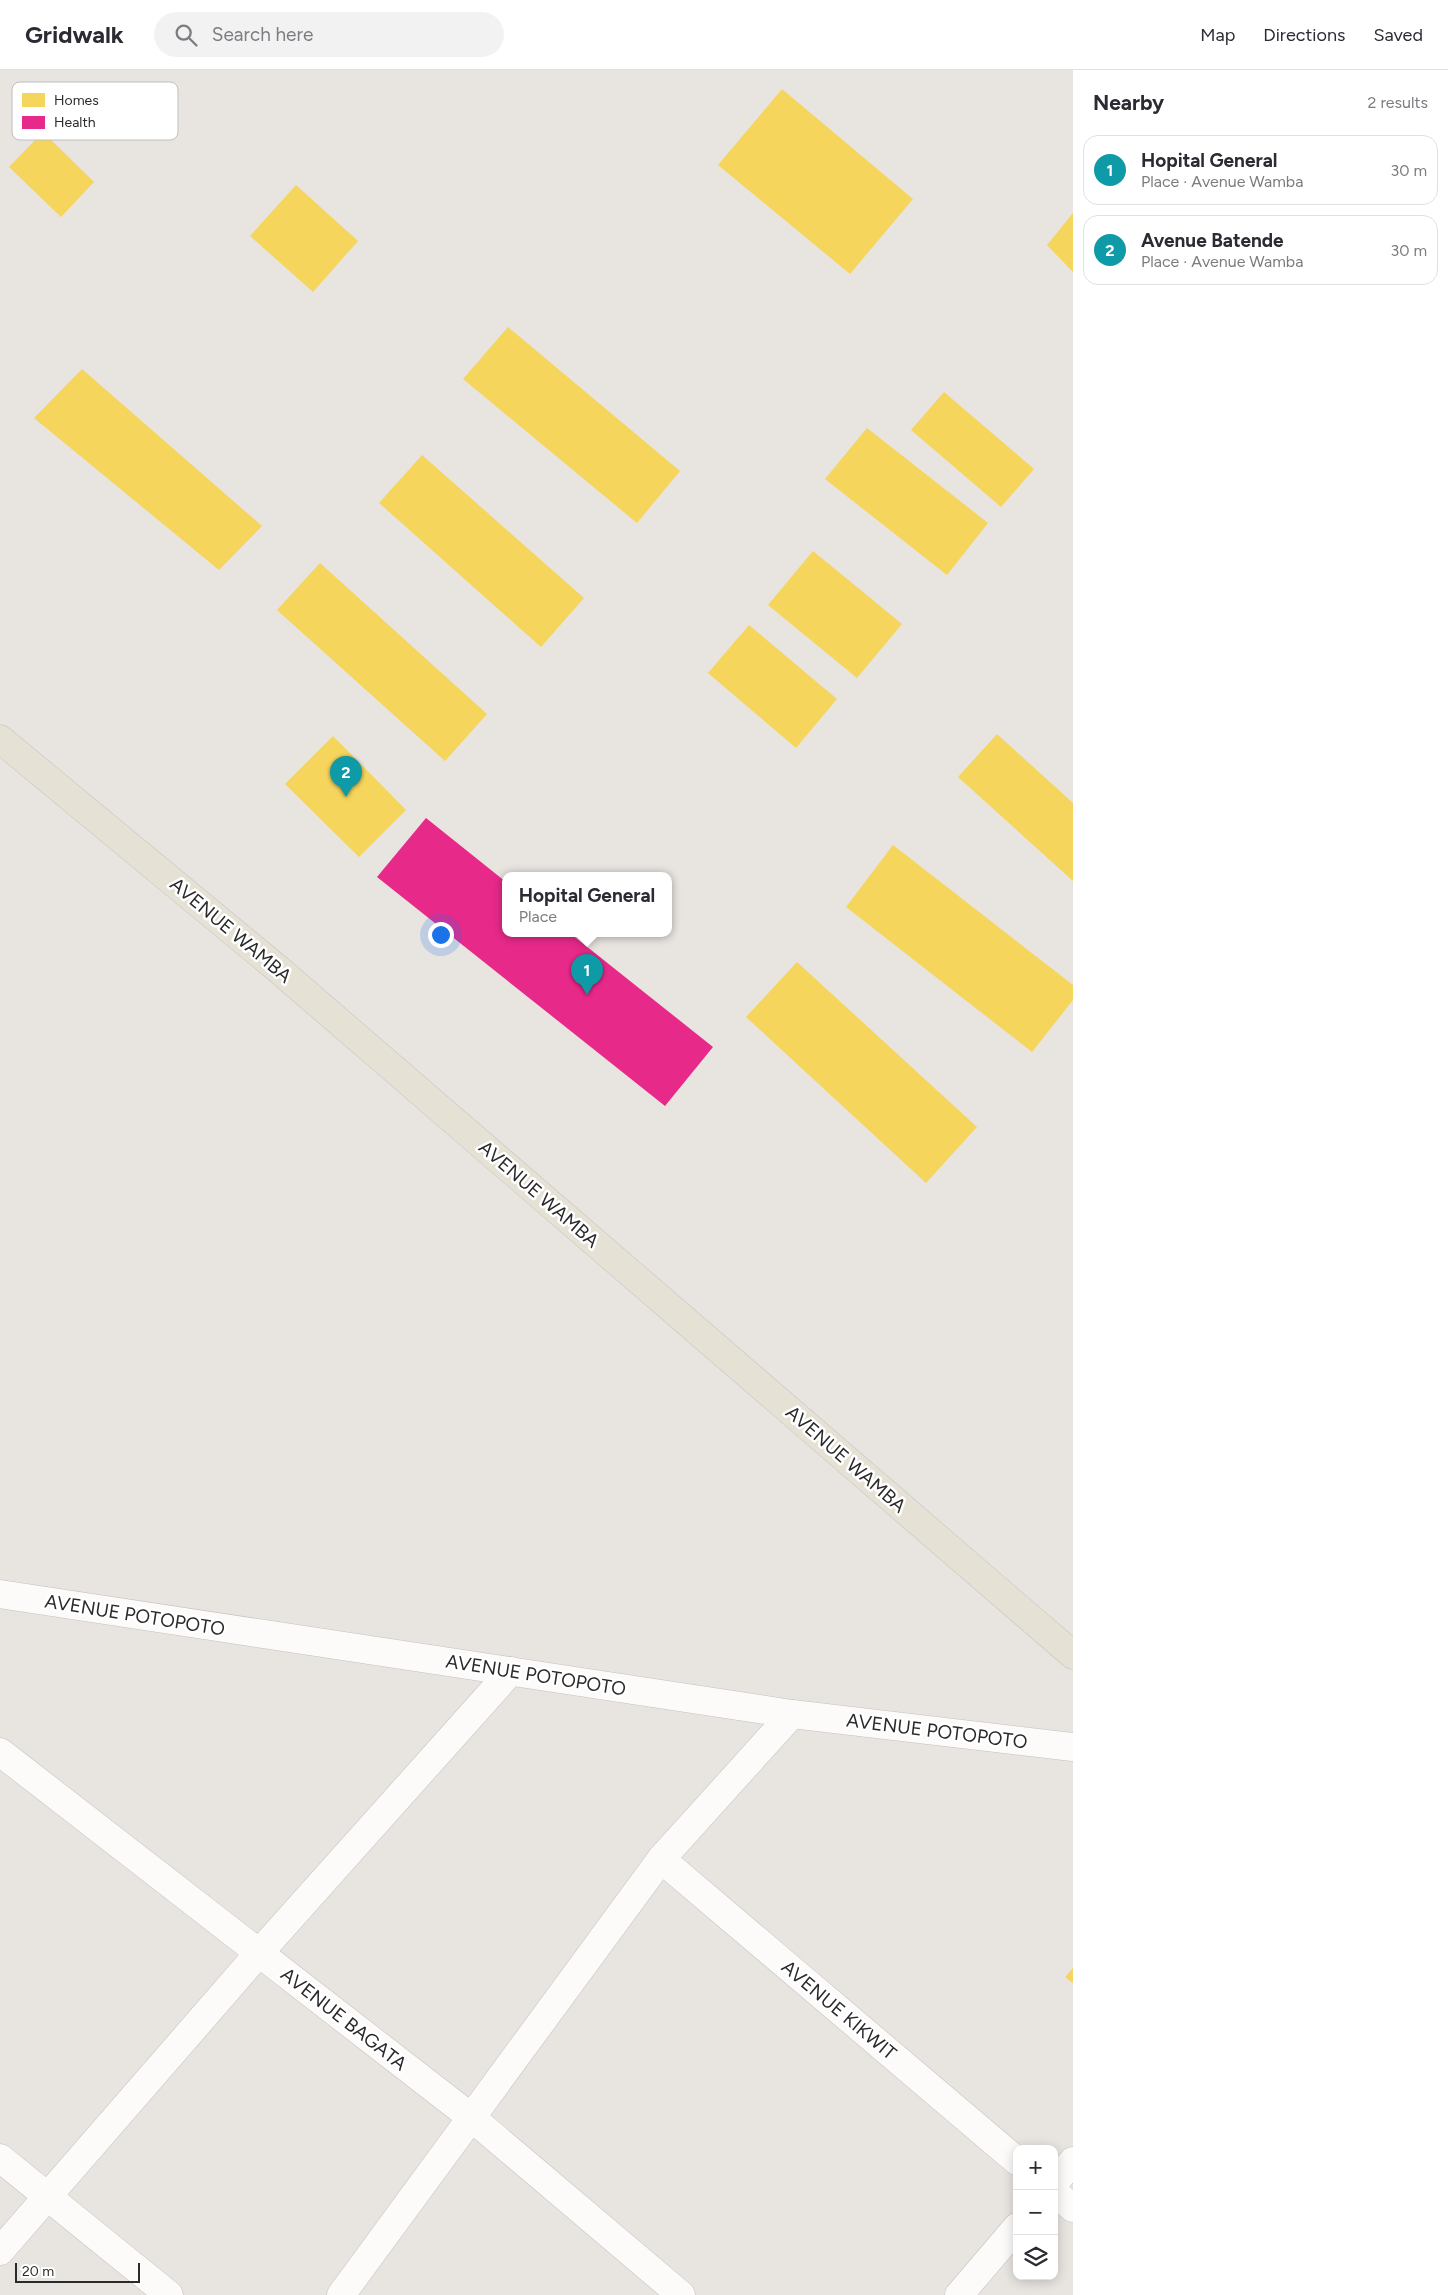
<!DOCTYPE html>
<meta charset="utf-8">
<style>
body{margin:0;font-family:Figtree,sans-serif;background:#f2f2f3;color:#2b2b33}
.controls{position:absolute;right:15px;bottom:15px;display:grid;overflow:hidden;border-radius:10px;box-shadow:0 2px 12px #0003}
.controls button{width:45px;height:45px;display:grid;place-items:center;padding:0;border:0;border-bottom:1px solid #e1e1e2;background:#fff;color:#2b2b33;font:25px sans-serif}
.scale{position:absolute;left:15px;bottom:12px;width:125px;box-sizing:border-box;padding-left:5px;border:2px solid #2a2a2a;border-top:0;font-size:14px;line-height:18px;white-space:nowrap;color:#2a2a2a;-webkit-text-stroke:4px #fff;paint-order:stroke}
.you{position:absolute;left:440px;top:864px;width:18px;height:18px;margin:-12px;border:4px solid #fff;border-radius:50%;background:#1a73e8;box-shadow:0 0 0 8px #1a73e833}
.badge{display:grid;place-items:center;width:32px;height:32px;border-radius:50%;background:#6c6b6a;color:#fff;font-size:16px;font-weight:700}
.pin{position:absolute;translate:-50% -41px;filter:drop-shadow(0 1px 2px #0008)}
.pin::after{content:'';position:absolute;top:26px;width:18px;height:15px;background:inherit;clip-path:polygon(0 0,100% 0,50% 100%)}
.popup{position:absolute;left:502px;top:802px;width:170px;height:65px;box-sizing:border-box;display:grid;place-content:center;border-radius:10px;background:#fff;filter:drop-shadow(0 1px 4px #0005);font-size:16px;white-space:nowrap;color:#7c7c81}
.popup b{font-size:19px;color:#2b2b33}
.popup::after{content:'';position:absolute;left:50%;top:100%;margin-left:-10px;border:10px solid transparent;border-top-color:#fff}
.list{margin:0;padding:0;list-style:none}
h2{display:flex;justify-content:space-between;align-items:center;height:65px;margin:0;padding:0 20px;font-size:21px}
h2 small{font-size:16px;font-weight:400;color:#7c7c81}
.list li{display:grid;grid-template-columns:32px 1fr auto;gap:15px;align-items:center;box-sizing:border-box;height:70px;margin:0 10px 10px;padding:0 10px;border:1px solid #e1e1e2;border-radius:15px}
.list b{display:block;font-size:19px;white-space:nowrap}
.list p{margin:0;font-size:16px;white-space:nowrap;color:#7c7c81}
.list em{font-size:16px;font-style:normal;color:#7c7c81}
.icon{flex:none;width:28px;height:28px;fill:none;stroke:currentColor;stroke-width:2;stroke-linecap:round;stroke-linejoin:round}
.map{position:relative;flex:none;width:1073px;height:2225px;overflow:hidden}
header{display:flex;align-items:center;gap:30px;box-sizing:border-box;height:70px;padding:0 25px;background:#fff;border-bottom:1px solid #e1e1e2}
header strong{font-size:24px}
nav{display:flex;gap:28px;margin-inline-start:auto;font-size:18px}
.search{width:350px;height:45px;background:#f2f2f3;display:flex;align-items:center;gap:12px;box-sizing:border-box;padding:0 18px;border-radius:28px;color:#7c7c81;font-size:19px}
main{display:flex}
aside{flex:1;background:#fff}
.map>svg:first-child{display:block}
.homes{fill:#f6d55c}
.health{fill:#e7298a}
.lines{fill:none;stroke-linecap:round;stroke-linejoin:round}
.street-casing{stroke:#c2c1c1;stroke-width:29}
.secondary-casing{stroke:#c2c1c1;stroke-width:29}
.primary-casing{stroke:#c4c3c1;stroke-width:29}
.street{stroke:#fcfbfa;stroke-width:28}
.secondary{stroke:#fcfbfa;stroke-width:28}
.primary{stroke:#e5e1d5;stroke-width:28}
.labels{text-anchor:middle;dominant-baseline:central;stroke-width:5;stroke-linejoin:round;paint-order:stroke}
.street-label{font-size:19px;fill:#2a2a2a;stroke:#fff}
.key{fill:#fff;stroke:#bfbfbf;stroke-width:1}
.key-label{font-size:14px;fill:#2a2a2a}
</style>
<header>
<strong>Gridwalk</strong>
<div class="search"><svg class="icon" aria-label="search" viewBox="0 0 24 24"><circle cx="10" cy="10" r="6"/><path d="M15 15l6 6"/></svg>Search here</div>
<nav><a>Map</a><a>Directions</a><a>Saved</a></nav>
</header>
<main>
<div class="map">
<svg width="1073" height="2225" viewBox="0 0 1073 2225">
<rect width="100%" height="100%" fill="#e8e4e0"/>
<g class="homes">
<path d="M782,19L913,129L850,204L718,95Z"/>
<path d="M43,62L94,112L61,147L9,97Z"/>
<path d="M296,115L358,171L313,222L250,166Z"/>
<path d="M1073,143V202L1047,175Z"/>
<path d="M508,257L680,401L637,453L463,309Z"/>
<path d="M82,299L262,456L219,500L34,348Z"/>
<path d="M944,322L1034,399L1001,437L911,360Z"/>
<path d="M867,358L988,453L947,505L825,409Z"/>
<path d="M422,385L584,528L541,577L379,433Z"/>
<path d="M813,481L902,554L857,608L768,535Z"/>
<path d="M320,493L487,644L445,691L277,540Z"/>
<path d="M749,555L837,629L796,678L708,603Z"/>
<path d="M997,664L1073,733V811L958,707Z"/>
<path d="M333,666L406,740L359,787L285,714Z"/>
<path d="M893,775L1073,915V930L1032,982L846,837Z"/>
<path d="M797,892L977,1057L926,1113L746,947Z"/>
<path d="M1073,1898V1913L1065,1907Z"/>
</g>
<path class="health" d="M426,748L506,812V864H571L713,977L665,1036L377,807Z"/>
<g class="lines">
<defs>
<g id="street">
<path d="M0,1682L472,2048L681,2225"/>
<path d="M661,1789L1017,2091"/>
<path d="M0,2088L169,2225"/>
<path d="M1054,2113L1073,2091"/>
<path d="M1054,2122L1073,2138"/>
<path d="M0,2181L259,1883L511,1601"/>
<path d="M341,2225L661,1789L792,1644"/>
<path d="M959,2225L1017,2157"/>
</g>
<path id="secondary" d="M0,1524L792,1644L1073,1677"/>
<path id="primary" d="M0,669L278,899L1073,1585"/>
</defs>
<use href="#street" class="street-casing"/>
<use href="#secondary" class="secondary-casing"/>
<use href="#primary" class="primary-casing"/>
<use href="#street" class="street"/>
<use href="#secondary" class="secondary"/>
<use href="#primary" class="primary"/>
</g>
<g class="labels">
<g class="street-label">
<text transform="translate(231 860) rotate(40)">AVENUE WAMBA</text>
<text transform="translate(539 1124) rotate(41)">AVENUE WAMBA</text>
<text transform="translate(846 1389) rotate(41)">AVENUE WAMBA</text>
<text transform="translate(135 1545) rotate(9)">AVENUE POTOPOTO</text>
<text transform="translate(536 1605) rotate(9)">AVENUE POTOPOTO</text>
<text transform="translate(937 1661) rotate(7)">AVENUE POTOPOTO</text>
<text transform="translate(839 1940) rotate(40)">AVENUE KIKWIT</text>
<text transform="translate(344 1949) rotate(38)">AVENUE BAGATA</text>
</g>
</g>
<rect x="12" y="12" width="166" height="58" rx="8" class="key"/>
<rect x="22" y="23" width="23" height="14" fill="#f6d55c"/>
<rect x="22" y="46" width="23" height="13" fill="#e7298a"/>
<g class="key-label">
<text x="54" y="35">Homes</text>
<text x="54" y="57">Health</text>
</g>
</svg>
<div class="controls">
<button>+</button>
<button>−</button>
<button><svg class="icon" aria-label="layers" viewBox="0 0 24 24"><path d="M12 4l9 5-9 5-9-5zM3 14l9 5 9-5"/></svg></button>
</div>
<div class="scale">20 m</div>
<div class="you"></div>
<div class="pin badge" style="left:587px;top:925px;background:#0f9aa8">1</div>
<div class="popup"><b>Hopital General</b>Place</div>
<div class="pin badge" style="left:346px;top:727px;background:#0f9aa8">2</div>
</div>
<aside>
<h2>Nearby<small>2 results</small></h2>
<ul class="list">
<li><span class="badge" style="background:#0f9aa8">1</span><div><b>Hopital General</b><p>Place · Avenue Wamba</p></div><em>30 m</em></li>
<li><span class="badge" style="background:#0f9aa8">2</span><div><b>Avenue Batende</b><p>Place · Avenue Wamba</p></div><em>30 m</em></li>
</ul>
</aside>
</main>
